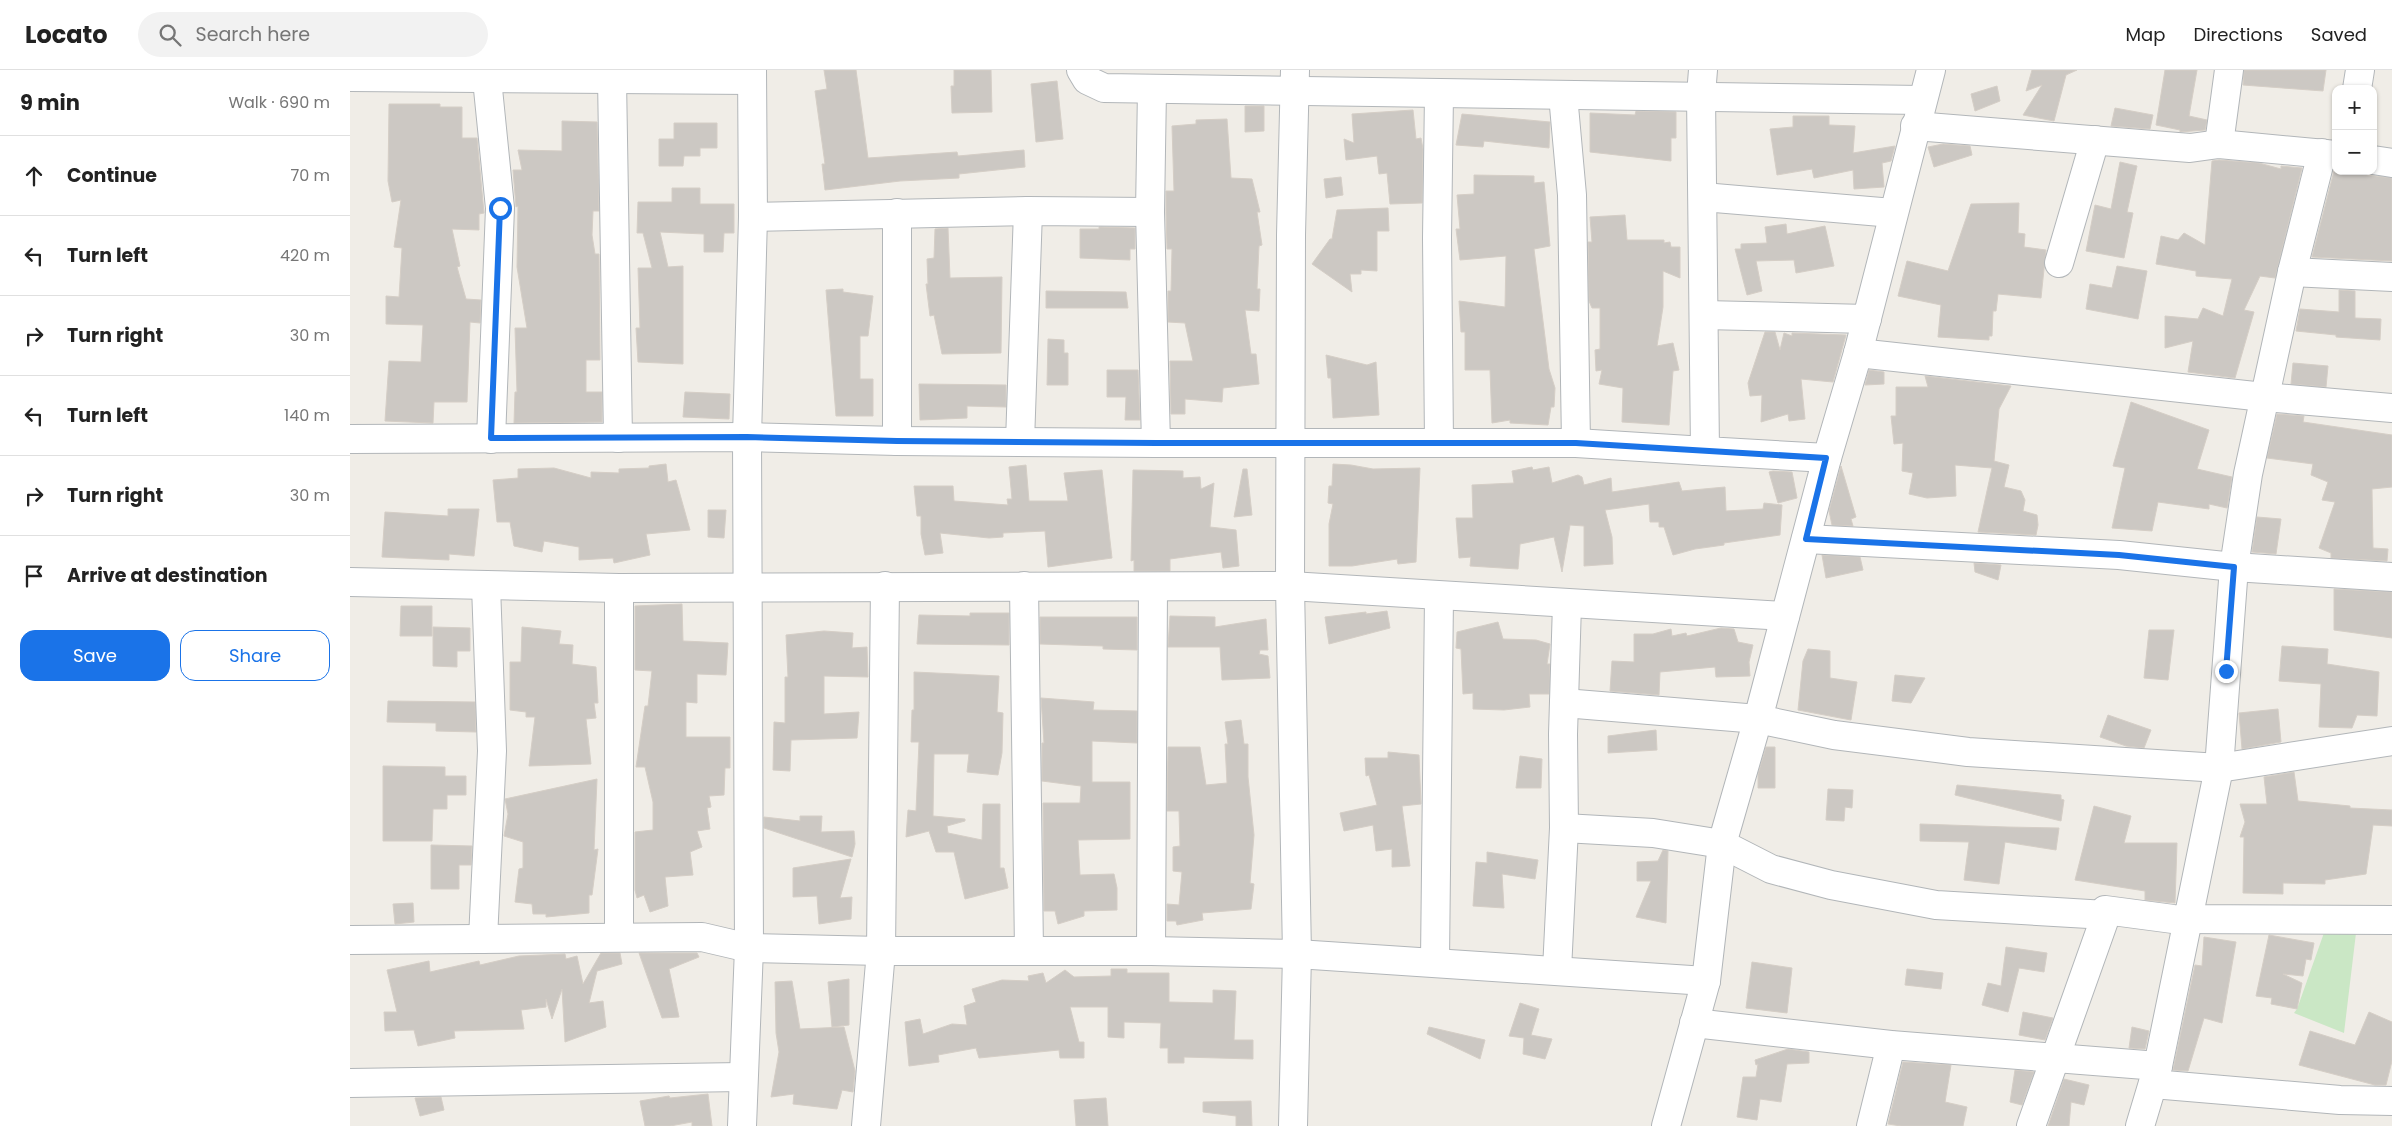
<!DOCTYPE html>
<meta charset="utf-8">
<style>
body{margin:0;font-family:Poppins,sans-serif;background:#f2f2f2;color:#222}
.controls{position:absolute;right:15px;top:15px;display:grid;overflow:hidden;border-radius:10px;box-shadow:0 1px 4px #0004}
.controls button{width:45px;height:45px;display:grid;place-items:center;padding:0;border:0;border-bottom:1px solid #e0e0e0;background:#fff;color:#222;font:25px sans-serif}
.stop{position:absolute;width:15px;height:15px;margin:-11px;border:4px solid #1a73e8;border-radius:50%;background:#fff}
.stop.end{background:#1a73e8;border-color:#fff;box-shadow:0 1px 5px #0008}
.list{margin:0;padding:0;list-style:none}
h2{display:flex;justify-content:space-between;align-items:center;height:65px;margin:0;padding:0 20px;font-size:21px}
h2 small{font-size:16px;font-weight:400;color:#767676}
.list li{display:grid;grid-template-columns:32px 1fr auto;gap:15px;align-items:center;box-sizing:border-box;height:80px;padding:0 20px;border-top:1px solid #e0e0e0}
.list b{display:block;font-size:19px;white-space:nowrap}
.list em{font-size:16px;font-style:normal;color:#767676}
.actions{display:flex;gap:10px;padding:15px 20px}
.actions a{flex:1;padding:11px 0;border:1px solid #1a73e8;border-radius:15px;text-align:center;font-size:18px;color:#1a73e8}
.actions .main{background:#1a73e8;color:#fff}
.icon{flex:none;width:28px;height:28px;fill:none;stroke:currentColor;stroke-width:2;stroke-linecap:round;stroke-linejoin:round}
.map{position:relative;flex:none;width:2042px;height:1056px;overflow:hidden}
header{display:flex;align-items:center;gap:30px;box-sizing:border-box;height:70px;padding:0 25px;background:#fff;border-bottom:1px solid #e0e0e0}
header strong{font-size:24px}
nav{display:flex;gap:28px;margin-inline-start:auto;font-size:18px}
.search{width:350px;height:45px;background:#f2f2f2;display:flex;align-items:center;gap:12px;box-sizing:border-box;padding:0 18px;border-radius:28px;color:#767676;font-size:19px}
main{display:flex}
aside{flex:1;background:#fff}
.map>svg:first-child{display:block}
.green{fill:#cae7c5}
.building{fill:#ccc8c3;stroke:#d5cec6}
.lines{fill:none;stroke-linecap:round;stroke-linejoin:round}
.minor-casing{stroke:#b2b6b9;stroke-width:30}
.minor{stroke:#fff;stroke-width:28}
.route{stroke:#1a73e8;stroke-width:6}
</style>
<header>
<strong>Locato</strong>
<div class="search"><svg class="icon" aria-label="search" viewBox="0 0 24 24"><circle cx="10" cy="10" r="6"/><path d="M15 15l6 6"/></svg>Search here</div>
<nav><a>Map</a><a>Directions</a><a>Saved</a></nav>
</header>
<main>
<aside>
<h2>9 min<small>Walk · 690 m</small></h2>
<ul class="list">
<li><svg class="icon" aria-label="ahead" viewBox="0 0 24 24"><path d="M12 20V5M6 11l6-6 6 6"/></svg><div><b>Continue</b></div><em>70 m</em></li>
<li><svg class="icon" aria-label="left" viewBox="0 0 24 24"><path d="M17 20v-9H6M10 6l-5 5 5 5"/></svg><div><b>Turn left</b></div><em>420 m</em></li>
<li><svg class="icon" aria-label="right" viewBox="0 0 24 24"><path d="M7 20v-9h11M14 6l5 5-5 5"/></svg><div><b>Turn right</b></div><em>30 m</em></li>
<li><svg class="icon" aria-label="left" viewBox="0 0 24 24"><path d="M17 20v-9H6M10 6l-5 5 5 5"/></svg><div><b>Turn left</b></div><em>140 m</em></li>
<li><svg class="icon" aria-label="right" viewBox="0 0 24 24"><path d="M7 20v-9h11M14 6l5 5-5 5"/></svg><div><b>Turn right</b></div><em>30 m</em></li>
<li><svg class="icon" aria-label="arrive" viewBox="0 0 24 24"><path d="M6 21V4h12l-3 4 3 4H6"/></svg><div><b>Arrive at destination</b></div></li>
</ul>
<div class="actions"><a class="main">Save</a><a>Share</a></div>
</aside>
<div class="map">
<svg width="2042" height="1056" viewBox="0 0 2042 1056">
<rect width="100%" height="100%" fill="#f0ede7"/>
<path class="green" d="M1975,860L2006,863L1994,963L1944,943L1947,939Z"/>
<g class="building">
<path d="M474,0H506L518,88L607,82L608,86L674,80L675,97L609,104V108L550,111L475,120L472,94H475L465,21L477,19Z"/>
<path d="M604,0H641L642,42L602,43L601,16H604Z"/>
<path d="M1682,0H1727L1716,5L1704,51L1673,45L1692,15L1676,21Z"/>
<path d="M1815,0H1847L1839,46L1857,50L1855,60L1830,62V60L1806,55Z"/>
<path d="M1894,0H1976L1973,21L1893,15Z"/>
<path d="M707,11L713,69L686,72L681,14Z"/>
<path d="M1647,16L1650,31L1625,41L1621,24Z"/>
<path d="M39,34H90V37H112V68H127L134,143L129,144V160L102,159L110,196L107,197L116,229L131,230L130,253L120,252L117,332H84L83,353L35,351L39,291L71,292L73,255L36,254V226L49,227L52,178L44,177L51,130L42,132L38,111Z"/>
<path d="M895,36H914V61L895,62Z"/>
<path d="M1765,38L1803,45L1800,59L1761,56Z"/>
<path d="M1063,40L1066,69L1071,68L1073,79L1072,133L1040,134L1037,103L1029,104L1027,86L996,90L994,69L1004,73L1002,44Z"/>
<path d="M1286,41L1326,42V68H1321V91L1240,82V43L1285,45Z"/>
<path d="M1112,44L1200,52L1199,78L1134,71L1133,77L1106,75Z"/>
<path d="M1443,46H1479V55L1505,56L1503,83L1545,76L1541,91L1532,93L1534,117L1504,119L1503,100L1464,108L1462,99L1427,105L1420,59L1443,57Z"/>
<path d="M877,49L881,108L902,109L910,142H907L912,175L909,176L907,219H910L909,241L895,240L901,284H906L909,314L873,318L872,332L835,329V344H821L820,291H843L835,253L818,252V221H821L822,179H817L816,142V121H824L822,56L846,54V50Z"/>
<path d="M212,51L247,52L249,141H243L242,165L245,184H249L250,290H236V322H252V352L164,353L165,322H167L165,258H177L167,197L168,136L166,137L163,100H172L168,80L212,81Z"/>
<path d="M324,53H367V78H350V86H334L333,96H309V69H324Z"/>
<path d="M1593,74L1620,76L1622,85L1584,97L1578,77Z"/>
<path d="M1869,90L1909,93L1931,99V96L1952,98L1925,208L1910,206L1894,240L1904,242L1885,308L1838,302L1843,271L1815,278V246L1848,249L1853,238L1873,246L1882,209L1846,206V201L1806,194L1811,166L1828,170L1834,163L1855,175L1862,91Z"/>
<path d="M1770,92L1787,96L1777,142L1783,143L1774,188L1736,181L1745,135L1761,139Z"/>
<path d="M1984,101L2042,108V191L1962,187Z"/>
<path d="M1124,105L1184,106V113L1194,112L1200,176L1184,179L1199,299L1205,318L1204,337H1201L1198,355L1160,353V350L1142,353L1140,300H1115V262H1111L1109,231L1155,237L1156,186L1110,190L1106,159H1110L1107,125L1124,124Z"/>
<path d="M991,107L993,125L976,128L974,109Z"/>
<path d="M322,118H350V134H384V163H374L373,182H354V164L310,162L318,197L333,196V294L288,292L286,258H290L288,198H302L293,163H287L288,132H322Z"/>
<path d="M1669,133L1668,163L1675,164L1674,177L1696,180L1691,228L1648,224L1646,241H1643L1642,266H1639V270L1588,267L1591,235L1548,226L1557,191L1598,201L1621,134Z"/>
<path d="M1038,138L1039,161H1027V201L1011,200V204H1000L1002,222L962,194L980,169H982L987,140Z"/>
<path d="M1275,145L1277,170H1314V173L1320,172L1321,177H1330V208L1313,201V237L1307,276L1323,273L1329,300L1323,301L1319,355L1272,352L1273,318L1249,314L1252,300L1246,301L1245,280L1250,279V238H1242L1239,231L1238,172H1242L1240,147Z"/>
<path d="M1436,154L1437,164L1475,156L1484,196L1446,203L1444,190L1406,191L1412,221L1397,225L1385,179H1391V174L1417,173L1415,157Z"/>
<path d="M749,157L785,158V179H780V190L730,188V159H749Z"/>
<path d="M598,158L600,208L652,207L651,283L592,284L584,245L580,246L576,214H578L577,189L584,188L585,159Z"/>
<path d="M1767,196L1797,201L1788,249L1736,239L1740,214L1762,218Z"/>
<path d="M493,219V222L523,226L518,266H510V309H523V346H486L476,220Z"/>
<path d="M1989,220L2005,221V248L2031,249L2030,270L1986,267V265L1946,261L1950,239L1989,242Z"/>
<path d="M696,221L776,222L778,238H696Z"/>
<path d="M1415,262H1425L1430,280L1434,263L1442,266V263L1496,265L1483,312L1451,309L1455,349L1439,351L1438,344L1411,352L1412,325L1400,326L1398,313Z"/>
<path d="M698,269L714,270V283H718V315H697Z"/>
<path d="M976,285L1017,295L1026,292L1029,345L983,348L981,308H978Z"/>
<path d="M1943,293L1978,296L1976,317L1941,314Z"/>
<path d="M757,300H788L790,350H775L776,327H757Z"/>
<path d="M1519,300L1534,302V314L1515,315Z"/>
<path d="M1575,306L1661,316L1649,339L1644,391L1659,395L1654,417L1671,421L1675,430L1673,441L1687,445L1688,455L1686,465L1628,462L1642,398L1605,395L1606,426L1577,428L1559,424L1563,403L1552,401L1553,373L1544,374L1541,346H1546V317H1578Z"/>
<path d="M569,314L656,315V337L617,336V348L570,350Z"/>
<path d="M335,322L380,324L379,349L333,347Z"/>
<path d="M1781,332L1859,360L1847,399L1882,407L1877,438L1859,434V439L1808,432L1802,461L1762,458L1775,398L1763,396Z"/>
<path d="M1927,344L1954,346L1953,352L2042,365V417L2022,419L2023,478L2038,479L2037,491L1981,488V483L1969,478L1985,432L1972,430L1978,412L1961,405L1963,394L1917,388Z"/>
<path d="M316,394L318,412L326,410L340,460L296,464L300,485L264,493L263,488L229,490V477L194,471L192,482L164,476L160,452H147L143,410L168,408V399L204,398L241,408V402L269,403V399L299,398V396Z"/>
<path d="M983,394L1001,395L1023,399L1070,398L1066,492L1048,494L1047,489L1002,496H979V454L983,434L978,433L979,416H982Z"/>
<path d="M676,395L679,431H718L714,403L752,400L762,488L698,497L695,461L653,463V467L639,468L590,463L593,483L575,485L571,464V446H567L564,416H603L604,431L658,435L657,429H662L659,397Z"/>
<path d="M1491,396L1506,447L1501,449L1503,456L1482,455L1479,441Z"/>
<path d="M1182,397L1183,400L1199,397L1202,413L1228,405L1232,407L1234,415L1261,408L1262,422L1329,412L1332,421L1375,417L1376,441L1413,439L1414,433L1432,435L1430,465L1374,473V475L1345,479L1323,485L1314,457H1309V452H1300L1299,434L1255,440L1262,467L1263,494L1234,496V456L1220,455L1212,502L1204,467L1170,474L1168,499L1120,496L1121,487L1109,488L1106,448H1123L1122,415L1164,413L1162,401Z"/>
<path d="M893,399H897L902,445L884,447Z"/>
<path d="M783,400L833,401V408L850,407L851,419L864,413L860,457L886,460L889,496L873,498L871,482L820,489V501H784V490L781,491Z"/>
<path d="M1423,401L1442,402L1447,428L1428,433L1419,402Z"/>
<path d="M98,439H129L124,486L99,484V490L32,487L35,442L98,446Z"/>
<path d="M358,440H376L374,468L358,467Z"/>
<path d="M1907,447L1931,449L1926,484L1902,482Z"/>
<path d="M1472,485L1510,487L1513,500L1476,508Z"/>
<path d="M1624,493L1651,495L1648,510L1625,502Z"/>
<path d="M1984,519L2042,522V568L1984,560Z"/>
<path d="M332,534L333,571L378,573L376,605L347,604V633L336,632V667H380V698H375L374,725L359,726L361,737L357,738L360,759L347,761L352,777L340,782L343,805L315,807L318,836L300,842L294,825L287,828L285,820V762L303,760V732L295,697H286L295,636H298L302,601L285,600V536Z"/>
<path d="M51,536H82V566H50Z"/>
<path d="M1037,541L1040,558L979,574L975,547L1016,542V544Z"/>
<path d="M620,543H659V575L567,574L569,545L620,546Z"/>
<path d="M820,546L865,547V557L916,549L918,580H910L909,584L918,586L920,608L872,610L870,577H818Z"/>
<path d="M690,547H787V580L753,579V576L690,574Z"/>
<path d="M1148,552L1153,569L1186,570L1200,574L1197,594H1200L1199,624H1179L1180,637L1154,640L1123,639V623L1113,624L1111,579L1106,578L1107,562Z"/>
<path d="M83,557L120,558V581H107V597L83,596Z"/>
<path d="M172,557L211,561L209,574L223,575L222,594L246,597L248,633H244L246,648L236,649L241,694L179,696L185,647H176V642L160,640V592H171Z"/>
<path d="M1371,558L1384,559L1388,572L1403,575L1399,592L1400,606L1366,607L1365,597L1310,602L1309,625L1260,621L1262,591L1284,592V564H1303L1321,559L1322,566L1336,563L1337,566Z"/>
<path d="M1799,560H1824L1818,610L1794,608Z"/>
<path d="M474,561L503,563L502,578L517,577L518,607L474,606V644L509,642L507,668L441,670L440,701L423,700L424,652L435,653V607H438L436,565Z"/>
<path d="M1932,576L1978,579L1977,594L2029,602L2027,646L2007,645L2002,658L1969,657L1971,614L1929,611Z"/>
<path d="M1458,579L1480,581V608L1507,612L1501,650L1448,640L1453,591Z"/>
<path d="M564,602L649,606L647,642L653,643L652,683L648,705L617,702L619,684H584L583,746L615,749V751L597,756L598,763L632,770L633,734H650V798H654L658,818L615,829L604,782H586L579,761L556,767L558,740L566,741L569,672H561L562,640H564Z"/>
<path d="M1545,605L1575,608L1561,633L1542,631Z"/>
<path d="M691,628L744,632L743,640L787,641V673L742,671V712H780V769L728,770L730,805L764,804L767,818V840L734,841V846L708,854L705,841H694L693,733H730L731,716L692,711V673H694Z"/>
<path d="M38,631L125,632L126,662L86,661V653L37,652Z"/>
<path d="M1928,639L1931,672L1892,679L1889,643Z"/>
<path d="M1758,645L1801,660L1794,678L1776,676L1750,667Z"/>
<path d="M891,650L894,674H898V707L904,765L900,813L904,814L901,839L852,843L853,850L827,855L826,851H817V834L829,835L832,802L823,801V777L830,776L829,741H817L818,677H850L856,715L877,713L875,674H878L875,652Z"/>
<path d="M1306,660L1307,680L1258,683V666Z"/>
<path d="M1416,677H1425V718H1408V704Z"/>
<path d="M1038,682L1069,685L1071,734L1052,736L1060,796L1042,797V779L1026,781L1023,755L994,761L990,743L1027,735L1019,705L1016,706L1015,688H1038Z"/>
<path d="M1170,686L1192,689L1191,718H1166Z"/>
<path d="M33,696L95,697V706H116V725H97V739H83L82,771H33Z"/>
<path d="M1944,702L1948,731L2000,736V738L2042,740V756L2023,755L2016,804L1975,810V814L1933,813V824L1893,823L1894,767H1890L1895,752L1890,734H1917L1914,707Z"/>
<path d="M247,709L244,780L248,779L242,825H239V843L196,847V844H183L182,834L165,832L169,799L173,798V772L154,766L158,744L155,729Z"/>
<path d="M1607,715L1711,725V729L1714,730L1711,751L1605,725Z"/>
<path d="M1478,719L1503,720L1502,738L1495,737L1494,751L1476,750Z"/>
<path d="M1744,736L1781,746L1774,773H1827L1825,833L1795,830V821L1725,810Z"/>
<path d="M450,746H472L471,762L504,761L505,774L502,787L414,758V747L450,751Z"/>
<path d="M1570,754L1657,757L1709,758L1706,780L1655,772L1649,814L1614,810L1619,772L1570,771Z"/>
<path d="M81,775L122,776L121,795H109V819H81Z"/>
<path d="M1313,780L1318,781L1316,853L1286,847L1301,811H1287V792L1308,791Z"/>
<path d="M1137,782L1188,790L1185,809L1152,804L1154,838L1123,836L1126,792L1137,793Z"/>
<path d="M501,789L490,828L502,827L501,849L469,854L467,826L443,827V798Z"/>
<path d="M63,833L64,852L45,854L43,834Z"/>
<path d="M1919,865L1964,873L1961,890L1956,889L1953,906L1933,904L1952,913L1947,939L1921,934L1922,928L1906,926Z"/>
<path d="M1854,867L1886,872L1872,953L1854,948L1838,1001L1823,1000L1845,895L1852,896Z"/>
<path d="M1656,877L1697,883L1694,902L1669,898L1658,942L1632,935L1638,913L1651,916Z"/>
<path d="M251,883H270L272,894L247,901L239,933L253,931L256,957L215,972L212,919L202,949L196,929V937L171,940L174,959L104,961L105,968L68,976L64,960L35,961L34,942H47L37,900L79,891L80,902L129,891L130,895L169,886L215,884L216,889L227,886L233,914Z"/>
<path d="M289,883H347L349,887L319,899L329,947L312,948Z"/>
<path d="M1402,892L1442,898L1437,943L1396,938Z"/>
<path d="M761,899H777V903H819V932L863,933V920L886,921L884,970H903V989L834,987V993H818V978H810L811,953L774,952V968L758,967V937H720L729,972H734V988H710L709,980L629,988L626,978L588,985L589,992L559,996L555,952L570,949L573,964L602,954L617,955L614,936L626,932L622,919L652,910L679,911L678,906L693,903L696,913L715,900L724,907L761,906Z"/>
<path d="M1557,899L1593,903L1591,919L1555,915Z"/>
<path d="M499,909V955L482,957L478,912Z"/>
<path d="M442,911L450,959L494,957L505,1001L503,1022L492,1020L487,1039L443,1034L444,1024L421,1027L429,982L426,963L425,912Z"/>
<path d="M1170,933L1189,939L1181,965L1202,969L1195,989L1173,984L1174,968L1159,966Z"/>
<path d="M1673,942L1703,948L1695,970L1669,965Z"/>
<path d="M2019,942L2042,952V991L2036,1015H2025L1949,995L1960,961L2005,975Z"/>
<path d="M1079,957L1135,970L1130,989L1077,964Z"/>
<path d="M1782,957L1799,961L1795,979L1779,978Z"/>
<path d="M1438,979L1459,982V993L1437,994L1431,1032L1410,1029L1407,1050L1387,1047L1393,1007H1406L1408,994L1406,995L1405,990Z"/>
<path d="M1553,992L1601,995L1595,1032L1617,1037L1613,1056H1551L1538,1054Z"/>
<path d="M1665,1000L1684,1002L1672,1035L1660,1032Z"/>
<path d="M1714,1009L1739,1015L1734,1035L1721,1032L1719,1056H1698Z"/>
<path d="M358,1024L362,1056H342V1052L320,1056H295L290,1031L319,1026L320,1028Z"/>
<path d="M91,1027L94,1040L70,1046L65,1028Z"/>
<path d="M756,1028L758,1056H726L724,1030Z"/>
<path d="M901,1031L902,1056H886V1046L853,1042V1032Z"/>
</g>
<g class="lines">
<defs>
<g id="minor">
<path d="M731,0L737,10L754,18L1572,30"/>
<path d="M1353,0L1351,25L1355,381L1477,388L1508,283L1581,0"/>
<path d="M0,7L402,10"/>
<path d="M137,9L150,138L141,369"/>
<path d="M262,9L268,368"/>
<path d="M802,19L800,142L806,373"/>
<path d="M2007,19L2010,0"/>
<path d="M1213,25L1222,125L1226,373"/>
<path d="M1565,56L1840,78L1869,74L1986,85"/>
<path d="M1869,74L1879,0"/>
<path d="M2023,90L2042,93"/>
<path d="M1353,127L1543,143"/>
<path d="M547,143V371"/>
<path d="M403,147L678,141L800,142"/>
<path d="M1709,193L1745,70"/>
<path d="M1942,202L2042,207"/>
<path d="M1354,245L1517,249"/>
<path d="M1508,283L1914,327L2042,338"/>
<path d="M0,369L397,367L547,371L806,373H1226L1355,381"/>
<path d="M670,372L678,141"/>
<path d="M1089,372L1087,168L1089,24"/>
<path d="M1456,469L1769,485L1884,497L2042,507"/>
<path d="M0,512L269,518L940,516L1435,546"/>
<path d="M674,516L679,881"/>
<path d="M1214,633L1408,649L1484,665L1618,682L1869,698L2042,671"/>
<path d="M1214,758L1303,763L1372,774L1421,799L1481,815L1586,835L1756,845L1755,840L1823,849L2042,850"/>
<path d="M269,867V518"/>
<path d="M133,869L142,681L136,516"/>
<path d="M0,870L352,867L399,878L531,881H801L947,884L1356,911"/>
<path d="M801,881L803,517"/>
<path d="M1085,891L1089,526"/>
<path d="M1207,900L1214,758L1213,664L1217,534"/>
<path d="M1344,953L1541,975L1808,996"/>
<path d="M0,1013L392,1007"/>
<path d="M1803,1014L1990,1030L2042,1031"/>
<path d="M392,1056L399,878L397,367L403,147L402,0"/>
<path d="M516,1056L531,881L535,516"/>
<path d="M943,1056L947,884L940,516L941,165L945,0"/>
<path d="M1316,1056L1356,911L1372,774L1408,649L1477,388"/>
<path d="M1521,1056L1541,975"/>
<path d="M1681,1056L1756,845"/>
<path d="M1790,1056L1808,996L1869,698L1884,497L1898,404L1942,202L1972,83"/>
</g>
</defs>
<use href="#minor" class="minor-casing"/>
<use href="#minor" class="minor"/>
</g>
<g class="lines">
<path class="route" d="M150,138L141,368L397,367L547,371L806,373H1226L1476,388L1456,469L1769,485L1884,497L1876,601"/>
</g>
</svg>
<div class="controls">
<button>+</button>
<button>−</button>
</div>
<div class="stop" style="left:150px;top:138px"></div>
<div class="stop end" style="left:1876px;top:601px"></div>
</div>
</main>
